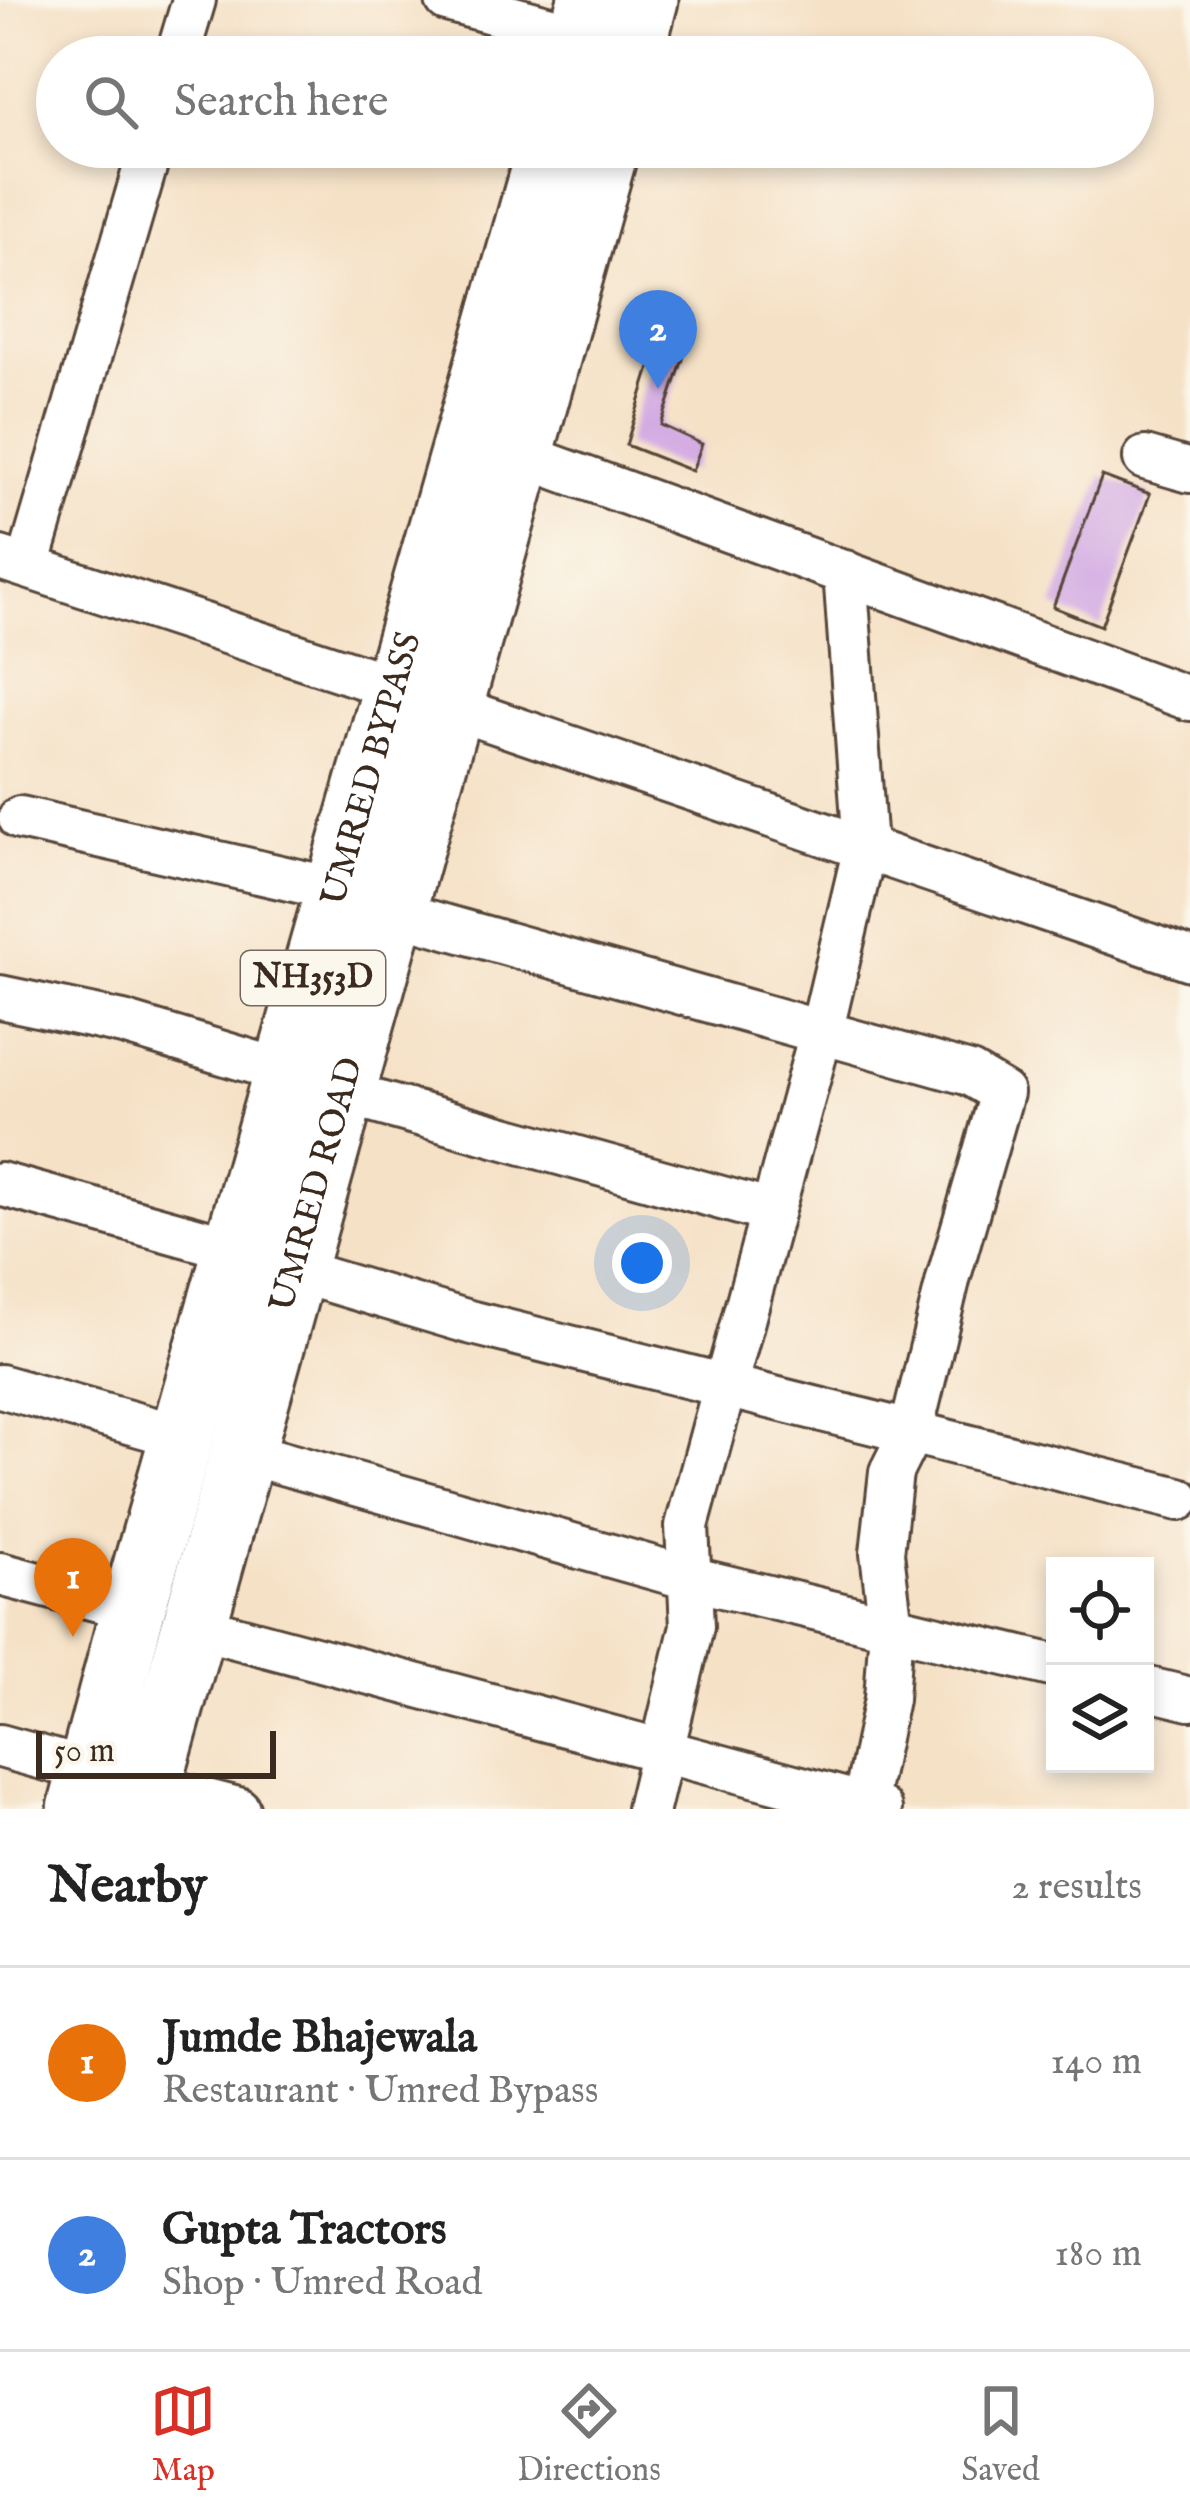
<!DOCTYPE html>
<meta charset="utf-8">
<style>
body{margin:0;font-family:"IM FELL English",serif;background:#f6f6f6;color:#222}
.controls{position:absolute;right:36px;bottom:36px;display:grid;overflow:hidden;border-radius:0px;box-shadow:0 6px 18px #0003}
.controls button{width:108px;height:108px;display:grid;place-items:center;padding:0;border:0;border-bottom:3px solid #e0e0e0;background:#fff;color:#222;font:60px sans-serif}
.scale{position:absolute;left:36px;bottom:30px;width:240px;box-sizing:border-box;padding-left:12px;border:6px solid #3b2a1e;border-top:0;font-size:33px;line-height:42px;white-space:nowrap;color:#3b2a1e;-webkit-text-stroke:9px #fbf7ec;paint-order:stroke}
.you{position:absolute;left:642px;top:1263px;width:42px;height:42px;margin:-30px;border:9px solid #fff;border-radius:50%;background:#1a73e8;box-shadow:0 0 0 18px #1a73e833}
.badge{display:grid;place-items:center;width:78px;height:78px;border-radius:50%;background:#d93025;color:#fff;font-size:39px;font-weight:700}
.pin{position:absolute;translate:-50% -99px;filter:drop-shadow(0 3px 6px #0008)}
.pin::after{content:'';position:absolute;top:63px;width:42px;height:36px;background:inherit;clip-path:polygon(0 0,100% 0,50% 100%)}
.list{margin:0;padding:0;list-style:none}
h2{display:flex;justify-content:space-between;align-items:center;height:156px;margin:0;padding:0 48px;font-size:51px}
h2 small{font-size:39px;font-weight:400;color:#767676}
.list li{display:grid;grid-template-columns:78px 1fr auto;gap:36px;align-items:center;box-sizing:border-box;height:192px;padding:0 48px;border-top:3px solid #e0e0e0}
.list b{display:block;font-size:45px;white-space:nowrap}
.list p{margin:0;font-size:39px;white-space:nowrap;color:#767676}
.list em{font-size:39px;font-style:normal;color:#767676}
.icon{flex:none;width:66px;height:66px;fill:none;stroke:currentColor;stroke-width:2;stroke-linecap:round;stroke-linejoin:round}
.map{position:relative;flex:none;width:1190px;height:1809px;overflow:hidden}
.search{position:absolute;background:#fff;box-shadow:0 6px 18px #0003;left:36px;right:36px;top:36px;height:132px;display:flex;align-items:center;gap:30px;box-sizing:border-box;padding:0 42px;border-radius:66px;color:#767676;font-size:45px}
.sheet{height:540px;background:#fff}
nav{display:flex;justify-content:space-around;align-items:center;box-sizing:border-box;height:168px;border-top:3px solid #e0e0e0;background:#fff;font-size:33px;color:#767676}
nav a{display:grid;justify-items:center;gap:6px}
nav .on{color:#d93025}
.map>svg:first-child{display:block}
.building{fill:#d3aae3}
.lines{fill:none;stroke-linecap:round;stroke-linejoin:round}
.minor-casing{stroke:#574537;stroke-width:48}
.highway-casing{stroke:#574537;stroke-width:69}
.minor{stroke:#fff;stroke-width:42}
.highway{stroke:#fff;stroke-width:63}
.labels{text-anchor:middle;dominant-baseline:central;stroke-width:9;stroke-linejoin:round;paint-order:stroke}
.shield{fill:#fbf7ec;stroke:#75685c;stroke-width:3}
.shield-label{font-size:33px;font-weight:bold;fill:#3b2a1e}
.street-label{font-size:36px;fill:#3b2a1e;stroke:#fbf7ec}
</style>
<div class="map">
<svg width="1190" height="1809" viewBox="0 0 1190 1809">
<rect width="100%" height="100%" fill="#fbf7ec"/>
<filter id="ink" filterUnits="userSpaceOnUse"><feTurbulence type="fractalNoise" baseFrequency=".00833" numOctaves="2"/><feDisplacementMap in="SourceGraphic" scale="24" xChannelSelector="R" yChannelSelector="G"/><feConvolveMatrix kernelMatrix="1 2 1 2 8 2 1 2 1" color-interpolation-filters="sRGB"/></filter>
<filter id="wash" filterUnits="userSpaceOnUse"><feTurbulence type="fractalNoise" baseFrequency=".004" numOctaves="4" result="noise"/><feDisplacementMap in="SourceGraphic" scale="48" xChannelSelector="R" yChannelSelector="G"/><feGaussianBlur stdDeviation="2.7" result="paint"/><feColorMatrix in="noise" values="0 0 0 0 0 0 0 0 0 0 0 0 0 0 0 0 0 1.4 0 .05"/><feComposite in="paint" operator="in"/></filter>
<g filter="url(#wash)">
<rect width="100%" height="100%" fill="#f5e1c6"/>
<g id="blocks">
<g class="building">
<path d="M658,342L685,353L661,425L702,444L692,471L626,445Z"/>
<path d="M1102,476L1150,494L1101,626L1053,607Z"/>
</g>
</g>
</g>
<g filter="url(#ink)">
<use href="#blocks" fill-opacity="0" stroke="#574537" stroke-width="3"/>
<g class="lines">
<defs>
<g id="minor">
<path d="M447,0L580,36"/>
<path d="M177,57L194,0"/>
<path d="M522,455L1190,699"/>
<path d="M1145,458L1190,471"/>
<path d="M0,558L396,688L1190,959"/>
<path d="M28,566L151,147"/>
<path d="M20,818L338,890"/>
<path d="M394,912L970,1074L1002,1093L949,1276L911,1432L891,1472L882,1553L891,1627L886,1699L864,1805"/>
<path d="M0,997L123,1023L286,1072"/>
<path d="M343,1093L772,1212"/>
<path d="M0,1184L235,1249"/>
<path d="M294,1270L469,1322L1179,1499"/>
<path d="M0,1386L182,1437"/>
<path d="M243,1452L689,1578L1055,1666"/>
<path d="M0,1574L133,1609"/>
<path d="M194,1626L880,1809"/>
<path d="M1145,1688L1190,1699"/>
<path d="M0,1746L90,1771"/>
<path d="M149,1786L238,1809"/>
<path d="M648,1809L692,1626L687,1526L821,1033L865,847L845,572"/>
</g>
<g id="highway">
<path d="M574,57L590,0"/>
<path d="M631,57L646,0"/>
<path id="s1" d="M80,1809L133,1609L549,147"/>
<path id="s2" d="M143,1809L607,147"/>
</g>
</defs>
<use href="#minor" class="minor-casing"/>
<use href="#highway" class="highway-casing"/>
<use href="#minor" class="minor"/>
<use href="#highway" class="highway"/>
</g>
</g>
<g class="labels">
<rect class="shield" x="241" y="951" width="144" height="54" rx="9"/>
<g class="shield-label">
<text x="313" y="978">NH353D</text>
</g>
<g class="street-label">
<text stroke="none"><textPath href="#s1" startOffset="1080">UMRED BYPASS</textPath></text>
<text stroke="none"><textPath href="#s2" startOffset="648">UMRED ROAD</textPath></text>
</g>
</g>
</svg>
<div class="controls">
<button><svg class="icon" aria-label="locate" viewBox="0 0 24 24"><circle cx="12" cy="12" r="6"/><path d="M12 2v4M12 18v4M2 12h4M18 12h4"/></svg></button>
<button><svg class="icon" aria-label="layers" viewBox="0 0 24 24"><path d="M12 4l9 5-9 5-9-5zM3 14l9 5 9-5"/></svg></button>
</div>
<div class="scale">50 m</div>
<div class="you"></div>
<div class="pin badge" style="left:73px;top:1637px;background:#e8710a">1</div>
<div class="pin badge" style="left:658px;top:389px;background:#3f7fe0">2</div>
<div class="search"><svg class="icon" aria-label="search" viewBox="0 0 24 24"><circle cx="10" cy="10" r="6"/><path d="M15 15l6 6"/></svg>Search here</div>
</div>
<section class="sheet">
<h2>Nearby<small>2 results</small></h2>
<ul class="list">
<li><span class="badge" style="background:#e8710a">1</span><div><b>Jumde Bhajewala</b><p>Restaurant · Umred Bypass</p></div><em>140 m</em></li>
<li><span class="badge" style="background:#3f7fe0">2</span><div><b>Gupta Tractors</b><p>Shop · Umred Road</p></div><em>180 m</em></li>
</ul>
</section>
<nav>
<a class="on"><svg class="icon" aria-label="map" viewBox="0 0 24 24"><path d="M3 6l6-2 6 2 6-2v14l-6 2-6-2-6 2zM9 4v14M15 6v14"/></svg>Map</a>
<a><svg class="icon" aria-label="directions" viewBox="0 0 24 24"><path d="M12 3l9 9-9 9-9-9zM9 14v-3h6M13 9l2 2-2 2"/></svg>Directions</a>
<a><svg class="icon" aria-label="saved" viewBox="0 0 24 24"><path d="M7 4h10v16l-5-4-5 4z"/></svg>Saved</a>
</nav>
